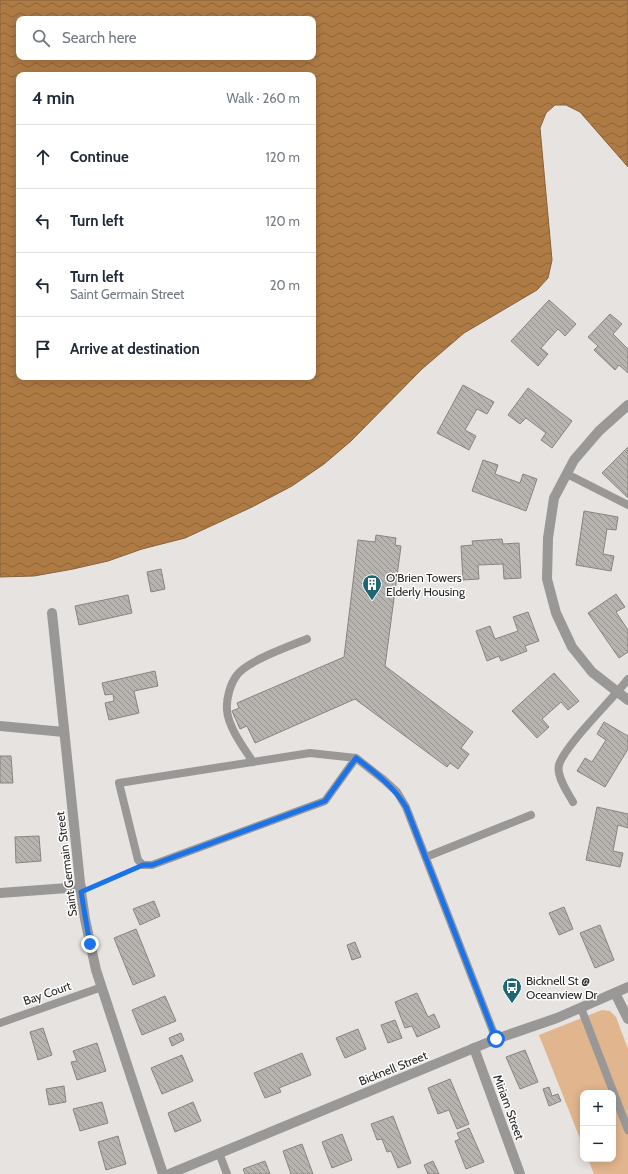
<!DOCTYPE html>
<meta charset="utf-8">
<style>
body{margin:0;font-family:Cabin,sans-serif;background:#f6f6f7;color:#1f2937}
.controls{position:absolute;right:12px;bottom:12px;display:grid;overflow:hidden;border-radius:8px;box-shadow:0 2px 10px #0003}
.controls button{width:36px;height:36px;display:grid;place-items:center;padding:0;border:0;border-bottom:1px solid #e0e1e3;background:#fff;color:#1f2937;font:20px sans-serif}
.stop{position:absolute;width:12px;height:12px;margin:-9px;border:3px solid #1a73e8;border-radius:50%;background:#fff}
.stop.end{background:#1a73e8;border-color:#fff;box-shadow:0 1px 4px #0008}
.list{margin:0;padding:0;list-style:none}
h2{display:flex;justify-content:space-between;align-items:center;height:52px;margin:0;padding:0 16px;font-size:17px}
h2 small{font-size:13px;font-weight:400;color:#747a83}
.list li{display:grid;grid-template-columns:26px 1fr auto;gap:12px;align-items:center;box-sizing:border-box;height:64px;padding:0 16px;border-top:1px solid #e0e1e3}
.list b{display:block;font-size:15px;white-space:nowrap}
.list p{margin:0;font-size:13px;white-space:nowrap;color:#747a83}
.list em{font-size:13px;font-style:normal;color:#747a83}
.icon{flex:none;width:22px;height:22px;fill:none;stroke:currentColor;stroke-width:2;stroke-linecap:round;stroke-linejoin:round}
.map{position:relative;flex:none;width:628px;height:1174px;overflow:hidden}
.search{position:absolute;background:#fff;box-shadow:0 2px 10px #0003;left:16px;top:16px;width:300px;height:44px;display:flex;align-items:center;gap:10px;box-sizing:border-box;padding:0 14px;border-radius:8px;color:#747a83;font-size:15px}
.panel{position:absolute;background:#fff;box-shadow:0 2px 10px #0003;left:16px;top:72px;width:300px;height:308px;border-radius:8px}
.map>svg:first-child{display:block}
.park{fill:#e1b58d}
.water{fill:url(#water-waves);stroke:#87623c;fill-rule:evenodd}
.building{fill:url(#building-back-hatch);stroke:#888581}
.lines{fill:none;stroke-linecap:round;stroke-linejoin:round}
.path{stroke:#817e7d;stroke-width:2.5;stroke-dasharray:3 3;stroke-linecap:butt}
.service{stroke:#9a9897;stroke-width:8}
.minor{stroke:#9a9897;stroke-width:10}
.route{stroke:#1a73e8;stroke-width:5}
.labels{text-anchor:middle;dominant-baseline:central;stroke-width:3;stroke-linejoin:round;paint-order:stroke}
.poi-label{font-size:12px;fill:#2a2827;stroke:#fff;text-anchor:start}
.street-label{font-size:12px;fill:#2a2827;stroke:#fff}
</style>
<div class="map">
<svg width="628" height="1174" viewBox="0 0 628 1174">
<defs>
<pattern id="water-waves" width="16" height="10" patternUnits="userSpaceOnUse"><rect width="16" height="10" fill="#af7b45"/><path d="M0 5q4-4 8 0t8 0" fill="none" stroke="#8f653a"/></pattern>
<pattern id="building-back-hatch" width="6" height="6" patternUnits="userSpaceOnUse"><rect width="6" height="6" fill="#b7b4b0"/><path d="M-1 5l2 2M0 0l6 6M5-1l2 2" fill="none" stroke="#95928f"/></pattern>
</defs>
<rect width="100%" height="100%" fill="#e7e3e0"/>
<path class="park" d="M602,1010L610,1011L616,1017L628,1049V1174H594L588,1159H613V1093H583V1146L539,1035Z"/>
<path class="water" d="M0,0H628V167L580,112L566,105H555L546,113L540,128L552,260L548,278L537,290L464,333L422,369L351,441L324,464L292,486L252,507L185,538L142,549L108,561L73,569L34,576L0,577ZM19,19H313V57H19ZM19,75H313V377H19Z"/>
<g class="building">
<path d="M549,300L576,324L565,336L558,329L541,348L548,354L538,366L511,341Z"/>
<path d="M610,314L622,324L613,334L628,349V373L619,365L615,370L594,350L598,346L588,337Z"/>
<path d="M463,385L494,402L487,414L477,409L465,430L476,436L469,450L437,433Z"/>
<path d="M528,388L572,421L552,448L541,440L546,433L526,418L520,424L508,415Z"/>
<path d="M628,447V498L602,473Z"/>
<path d="M483,460L498,465L495,474L520,483L523,474L537,479L526,511L472,491Z"/>
<path d="M584,511L618,517L616,530L607,529L603,554L614,556L611,571L576,565Z"/>
<path d="M376,535L396,538L395,545L401,546L385,666L473,732L461,748L469,754L458,769L450,763L447,767L355,699L255,743L247,726L240,729L232,711L239,708L237,703L344,657L358,540L375,542Z"/>
<path d="M502,539L503,544L519,543L521,578L504,579L503,564L478,565L479,579L463,580L461,546L473,545L472,541Z"/>
<path d="M161,569L165,589L151,592L147,572Z"/>
<path d="M616,594L625,607L616,612L628,630V652L619,658L588,613Z"/>
<path d="M128,595L132,613L79,625L75,606Z"/>
<path d="M528,612L539,641L525,646L527,651L501,661L499,656L487,661L476,631L490,626L495,639L518,631L513,617Z"/>
<path d="M155,671L158,686L134,691L139,713L109,720L105,703L114,701L113,694L105,695L102,683Z"/>
<path d="M554,673L579,701L568,710L561,702L542,719L549,727L537,738L512,711Z"/>
<path d="M604,722L628,736V749L605,787L577,771L585,758L592,762L606,740L597,734Z"/>
<path d="M0,756H11L13,783H0Z"/>
<path d="M597,807L628,814V828L618,825L613,851L623,853L620,867L586,860Z"/>
<path d="M39,836L41,861L16,863L15,837Z"/>
<path d="M154,901L160,916L140,925L133,909Z"/>
<path d="M564,907L573,929L559,935L549,913Z"/>
<path d="M600,925L614,960L595,968L580,933Z"/>
<path d="M136,929L155,976L133,985L114,938Z"/>
<path d="M355,942L361,957L352,960L347,945Z"/>
<path d="M417,993L428,1017L434,1014L440,1027L417,1037L412,1026L405,1028L395,1002Z"/>
<path d="M165,996L176,1021L142,1035L132,1010Z"/>
<path d="M395,1020L402,1038L388,1043L381,1025Z"/>
<path d="M43,1028L52,1055L38,1060L30,1032Z"/>
<path d="M358,1029L366,1049L345,1058L336,1038Z"/>
<path d="M181,1033L184,1040L172,1046L169,1038Z"/>
<path d="M97,1043L106,1071L77,1080L71,1062L77,1061L73,1051Z"/>
<path d="M525,1050L538,1082L520,1089L506,1057Z"/>
<path d="M302,1053L311,1075L279,1088L281,1092L265,1098L254,1073Z"/>
<path d="M182,1055L193,1081L162,1094L151,1068Z"/>
<path d="M450,1079L469,1124L457,1129L449,1110L438,1114L428,1088Z"/>
<path d="M64,1086L66,1102L49,1105L46,1089Z"/>
<path d="M549,1087L552,1096L558,1094L561,1101L549,1106L543,1089Z"/>
<path d="M102,1102L108,1123L80,1131L73,1109Z"/>
<path d="M193,1102L201,1121L175,1132L168,1113Z"/>
<path d="M393,1116L411,1163L398,1168L391,1151L387,1152L382,1139L377,1140L371,1124Z"/>
<path d="M469,1128L484,1162L466,1169L455,1141L460,1139L457,1133Z"/>
<path d="M342,1134L352,1160L332,1168L322,1142Z"/>
<path d="M118,1136L126,1164L106,1170L98,1142Z"/>
<path d="M302,1144L313,1174H291L283,1151Z"/>
<path d="M265,1161L270,1174H245L243,1169Z"/>
<path d="M433,1161L439,1174H428L424,1165Z"/>
</g>
<g class="lines">
<path class="path" d="M94,886L131,870"/>
<g class="service">
<path d="M567,474L628,505"/>
<path d="M356,758L325,801L152,865H143L138,860L119,783L310,753L356,758L384,780L397,792L406,807L496,1039"/>
<path d="M253,762C244,748 228,727 227,710C226,700 230,684 237,675C247,661 290,646 307,639"/>
<path d="M573,802C568,793 556,776 559,765C564,746 613,699 628,679"/>
<path d="M426,857L531,815"/>
<path d="M581,1008L628,1130"/>
<path d="M0,1023L102,987"/>
<path d="M219,1153L227,1174"/>
</g>
<g class="minor">
<path d="M628,405L599,431L574,460L554,498L548,538L547,579L556,613L572,647L592,672L628,700"/>
<path d="M52,613L81,892L85,919L96,970L163,1174"/>
<path d="M0,726L64,732"/>
<path d="M0,893L81,887"/>
<path d="M615,993L628,1019"/>
<path d="M474,1048L520,1174"/>
<path d="M169,1174L496,1039L557,1018L628,987"/>
</g>
</g>
<g class="lines">
<path class="route" d="M90,944L81,892L143,865H152L325,801L356,758C376,773 393,786 406,807L496,1039"/>
</g>
<defs>
<symbol id="building-pin" viewBox="-11 -11 22 30"><path d="M0 17L-7.5 6A9.5 9.5 0 1 1 7.5 6Z" fill="#1f6675" stroke="#fff"/><path d="M-4-6H4V6H1V3H-1V6H-4ZM-2.5-4.3h1.7v1.8h-1.7ZM.8-4.3h1.7v1.8H.8ZM-2.5-1h1.7V.8h-1.7ZM.8-1h1.7V.8H.8Z" fill="#fff"/></symbol>
<symbol id="bus-pin" viewBox="-11 -11 22 30"><path d="M0 17L-7.5 6A9.5 9.5 0 1 1 7.5 6Z" fill="#1f6675" stroke="#fff"/><path d="M-5-6H5V4H4V6H2V4H-2V6H-4V4H-5ZM-3.5-4V0h7V-4ZM-3.5 1.2v1.5H-2V1.2ZM2 1.2v1.5H3.5V1.2Z" fill="#fff"/></symbol>
</defs>
<g fill-rule="evenodd">
<use href="#building-pin" x="361" y="573" width="22" height="30"/>
<use href="#bus-pin" x="501" y="976" width="22" height="30"/>
</g>
<g class="labels">
<g class="poi-label">
<text x="386" y="577">O'Brien Towers<tspan x="386" dy="14">Elderly Housing</tspan></text>
<text x="526" y="980">Bicknell St @<tspan x="526" dy="14">Oceanview Dr</tspan></text>
</g>
<g class="street-label">
<text transform="translate(66 864) rotate(-97)">Saint Germain Street</text>
<text transform="translate(47 993) rotate(-19)">Bay Court</text>
<text transform="translate(393 1068) rotate(-22)">Bicknell Street</text>
<text transform="translate(509 1107) rotate(70)">Miriam Street</text>
</g>
</g>
</svg>
<div class="controls">
<button>+</button>
<button>−</button>
</div>
<div class="stop" style="left:496px;top:1039px"></div>
<div class="stop end" style="left:90px;top:944px"></div>
<div class="search"><svg class="icon" aria-label="search" viewBox="0 0 24 24"><circle cx="10" cy="10" r="6"/><path d="M15 15l6 6"/></svg>Search here</div>
<section class="panel">
<h2>4 min<small>Walk · 260 m</small></h2>
<ul class="list">
<li><svg class="icon" aria-label="ahead" viewBox="0 0 24 24"><path d="M12 20V5M6 11l6-6 6 6"/></svg><div><b>Continue</b></div><em>120 m</em></li>
<li><svg class="icon" aria-label="left" viewBox="0 0 24 24"><path d="M17 20v-9H6M10 6l-5 5 5 5"/></svg><div><b>Turn left</b></div><em>120 m</em></li>
<li><svg class="icon" aria-label="left" viewBox="0 0 24 24"><path d="M17 20v-9H6M10 6l-5 5 5 5"/></svg><div><b>Turn left</b><p>Saint Germain Street</p></div><em>20 m</em></li>
<li><svg class="icon" aria-label="arrive" viewBox="0 0 24 24"><path d="M6 21V4h12l-3 4 3 4H6"/></svg><div><b>Arrive at destination</b></div></li>
</ul>
</section>
</div>
